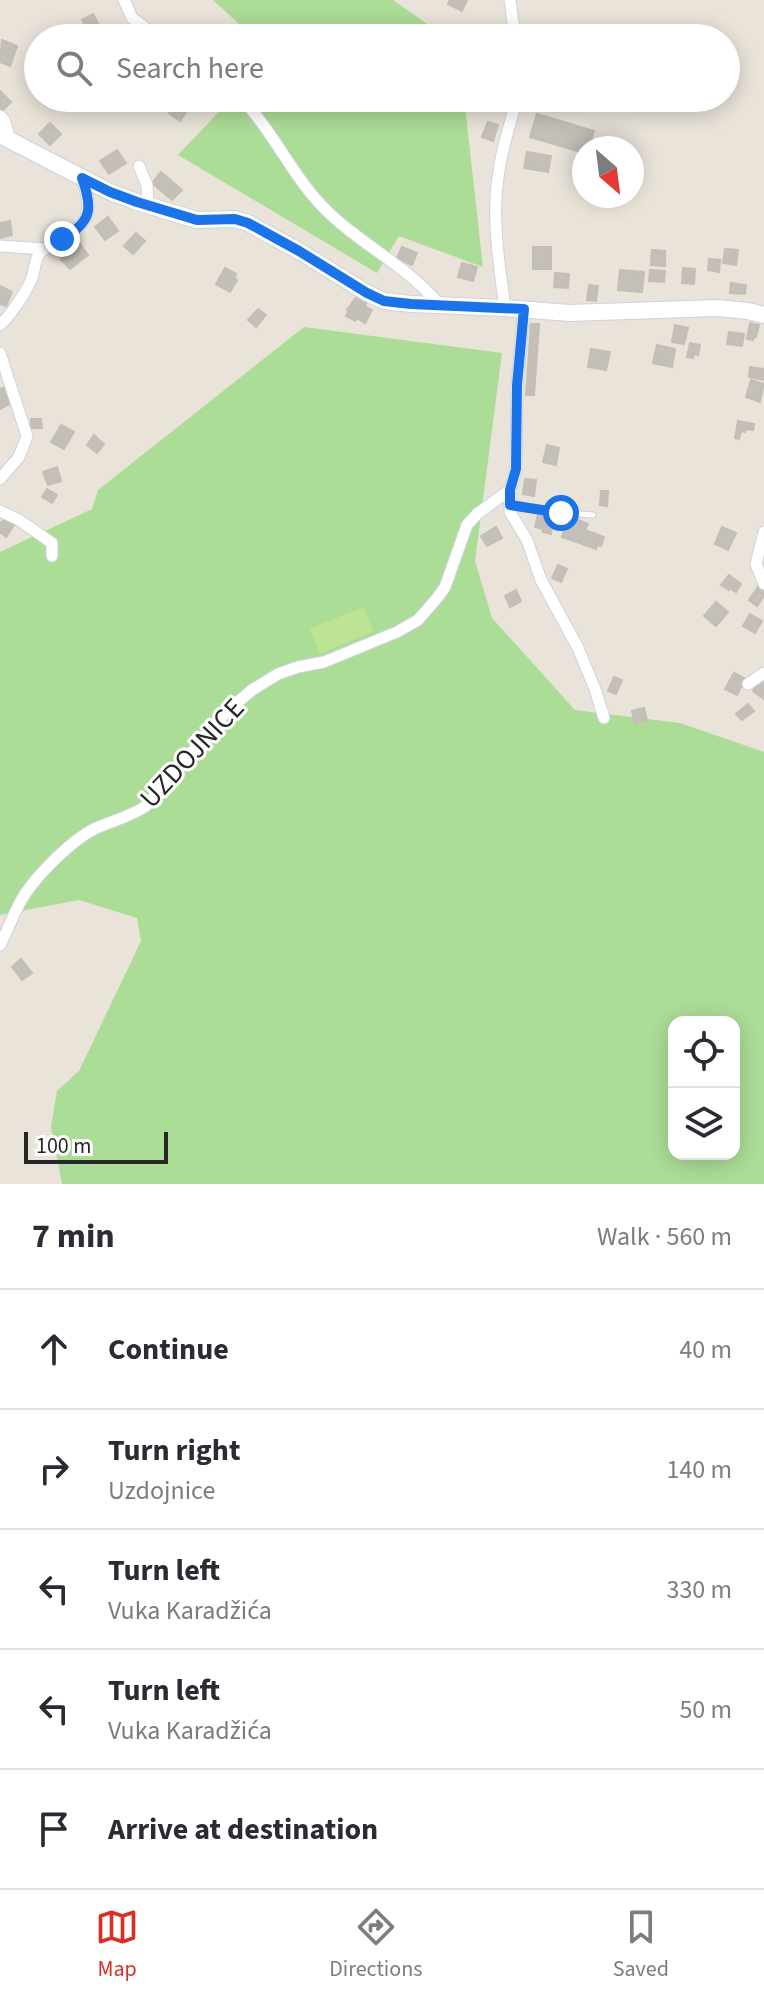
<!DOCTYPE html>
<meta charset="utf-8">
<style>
body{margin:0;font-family:"Source Sans 3",sans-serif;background:#f7f7f7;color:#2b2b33}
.controls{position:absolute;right:24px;bottom:24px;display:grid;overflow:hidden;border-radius:16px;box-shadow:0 4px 20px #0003}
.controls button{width:72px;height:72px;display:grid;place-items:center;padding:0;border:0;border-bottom:2px solid #e1e1e2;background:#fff;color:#2b2b33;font:40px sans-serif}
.compass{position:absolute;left:572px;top:136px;width:72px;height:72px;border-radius:50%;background:#fff;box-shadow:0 4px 20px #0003;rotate:152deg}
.scale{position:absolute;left:24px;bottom:20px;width:144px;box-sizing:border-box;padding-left:8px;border:4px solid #272727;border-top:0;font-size:22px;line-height:28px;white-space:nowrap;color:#272727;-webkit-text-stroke:6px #fff;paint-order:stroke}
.stop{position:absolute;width:24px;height:24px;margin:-18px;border:6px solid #1a73e8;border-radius:50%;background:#fff}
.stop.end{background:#1a73e8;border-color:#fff;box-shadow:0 2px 8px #0008}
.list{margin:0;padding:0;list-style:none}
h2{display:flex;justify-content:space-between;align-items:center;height:104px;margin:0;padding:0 32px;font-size:34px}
h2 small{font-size:26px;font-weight:400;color:#7c7c81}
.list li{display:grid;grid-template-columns:52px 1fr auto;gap:24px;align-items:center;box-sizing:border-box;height:120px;padding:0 32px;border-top:2px solid #e1e1e2}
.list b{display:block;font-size:30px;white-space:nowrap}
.list p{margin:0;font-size:26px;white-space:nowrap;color:#7c7c81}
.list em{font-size:26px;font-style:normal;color:#7c7c81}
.icon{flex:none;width:44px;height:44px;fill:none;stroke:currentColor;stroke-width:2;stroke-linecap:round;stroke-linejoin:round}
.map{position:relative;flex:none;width:764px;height:1184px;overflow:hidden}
.search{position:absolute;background:#fff;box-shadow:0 4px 20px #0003;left:24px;right:24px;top:24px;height:88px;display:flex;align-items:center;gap:20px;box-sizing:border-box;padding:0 28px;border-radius:44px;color:#7c7c81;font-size:30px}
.sheet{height:704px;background:#fff}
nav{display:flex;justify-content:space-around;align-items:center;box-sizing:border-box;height:112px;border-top:2px solid #e1e1e2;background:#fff;font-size:22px;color:#7c7c81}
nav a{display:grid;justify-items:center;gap:4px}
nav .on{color:#d93025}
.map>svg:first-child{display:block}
.green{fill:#acdd97;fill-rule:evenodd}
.pitch{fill:#bee493}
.building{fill:#c4bfb9;stroke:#c4beb3;stroke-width:2}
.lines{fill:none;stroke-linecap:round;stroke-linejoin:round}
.lane-casing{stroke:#ced1df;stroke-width:7}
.street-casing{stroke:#ced1df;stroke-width:13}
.secondary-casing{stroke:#ced1df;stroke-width:18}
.lane{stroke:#fff;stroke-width:5}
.street{stroke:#fff;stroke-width:11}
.secondary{stroke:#fff;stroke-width:16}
.route{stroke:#1a73e8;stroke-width:10}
.labels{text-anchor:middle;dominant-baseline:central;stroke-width:6;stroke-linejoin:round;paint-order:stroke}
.street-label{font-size:28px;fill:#272727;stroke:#fff}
</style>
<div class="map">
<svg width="764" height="1184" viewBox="0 0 764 1184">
<rect width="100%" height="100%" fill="#e9e3d9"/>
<g class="green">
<path d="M213,0H393L447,38H237L252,36Z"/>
<path d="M232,98H464L483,267L399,236L377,273L178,155Z"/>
<path d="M304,327L502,353L475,561L492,618L575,710L680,723L764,752V1184H62L51,1127L57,1091L79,1071L141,941L137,918L79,900L0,915V552L92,509L98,490ZM674,1022H734V1154H674Z"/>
</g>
<path class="pitch" d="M363,607L373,631L320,654L310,629Z"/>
<g class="building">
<path d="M450,0H467L462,11L448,4Z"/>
<path d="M93,14L99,25L88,31L82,20Z"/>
<path d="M2,40L17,46L10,66L0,62Z"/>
<path d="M0,91L11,102L1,112L0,111Z"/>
<path d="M178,101L188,109L180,121L169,113Z"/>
<path d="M537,114L594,131L589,148H584V153L530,137Z"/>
<path d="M488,122L498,125L493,141L482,137Z"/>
<path d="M50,123L61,134L50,145L39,134Z"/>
<path d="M117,150L126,163L109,174L100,161Z"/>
<path d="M527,152L551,156L548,172L524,168Z"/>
<path d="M161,172L182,190L172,200L152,183Z"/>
<path d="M108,217L118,231L105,240L95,227Z"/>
<path d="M10,221L12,235L0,238V223Z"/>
<path d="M136,233L145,241L133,254L124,246Z"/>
<path d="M80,244L88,255L70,269L61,259Z"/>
<path d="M402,247L417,253L412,265L397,258Z"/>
<rect x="533" y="247" width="18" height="22"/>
<path d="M725,249L738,250L736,265L723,263Z"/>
<path d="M652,250L665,251V266L651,265Z"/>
<path d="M709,259L720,260L719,272L708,270Z"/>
<path d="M462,263L477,267L473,281L458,277Z"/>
<path d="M225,268L236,274L234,278L237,280L230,292L216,284Z"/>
<path d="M683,268L695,269L694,284L682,283Z"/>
<path d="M620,270L644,272L642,292L618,290Z"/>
<path d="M650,270L665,271L664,282L649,281Z"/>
<path d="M555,273L569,274L568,288L554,287Z"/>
<path d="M731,283L746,285L745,294L730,293Z"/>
<path d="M589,285L598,286L596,301L587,300Z"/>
<path d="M0,286L12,292L6,306L0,304Z"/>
<path d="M356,297L366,303L365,306L372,310L365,323L357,318L355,321L346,316L349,311L347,310Z"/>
<path d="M258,309L266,315L256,327L248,320Z"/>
<path d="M750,323L759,325L756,337L754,336L753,340L747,339Z"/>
<path d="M531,324H539L534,395H526Z"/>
<path d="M675,325L688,328L684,344L672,342Z"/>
<path d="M729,332L744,334L742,346L727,344Z"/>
<path d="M690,343L700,345L698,355L694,354L693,358L687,357Z"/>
<path d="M657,345L675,349L672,367L653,363Z"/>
<path d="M591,349L610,352L606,370L588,367Z"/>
<path d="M750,367L764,369V380L749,377Z"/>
<path d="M751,380L764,384L760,402L746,397Z"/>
<path d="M6,386L14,402L0,409V389Z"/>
<path d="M31,419H41L42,428H31Z"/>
<path d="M738,421L754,424L753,430L746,429L745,432L741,431L739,439L735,438Z"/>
<path d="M61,425L74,432L64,449L51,442Z"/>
<path d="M94,435L104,444L97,453L87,445Z"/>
<path d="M547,445L559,448L556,465L543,462Z"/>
<path d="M57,467L61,481L48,485L43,472Z"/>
<path d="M525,479L536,480L534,496L523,494Z"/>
<path d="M47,489L57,495L52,503L42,497Z"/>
<path d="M601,491H608L607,506L600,505Z"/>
<path d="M538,514L554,518L551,534L543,532V529L535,527Z"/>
<path d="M4,519L14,525L6,537L0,532V524Z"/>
<path d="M576,519L588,524L585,530L604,537L601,546L597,545L596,549L562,537L566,524L573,526Z"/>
<path d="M496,527L502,538L487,546L481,536Z"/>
<path d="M722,527L736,533L728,550L715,544Z"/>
<path d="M558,565L567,569L561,582L552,578Z"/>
<path d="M729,575L741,584L736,592L730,588L729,590L721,585Z"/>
<path d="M758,587L764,591V596L757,606L749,600Z"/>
<path d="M516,590L521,601L510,607L505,596Z"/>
<path d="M716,602L728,612L716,626L704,616Z"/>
<path d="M750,614L762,621L755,633L743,626Z"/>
<path d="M734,673L745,679L737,695L725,689Z"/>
<path d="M614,677L622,680L616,694L608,691Z"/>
<path d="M761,679L764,681V699L753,691Z"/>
<path d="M748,704L754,711L742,720L736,714Z"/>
<path d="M644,708L647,720L635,723L632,711Z"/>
<path d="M21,959L32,973L22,980L12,967Z"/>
</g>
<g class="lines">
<defs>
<path id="lane" d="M511,505L538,511L593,515"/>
<g id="street">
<path d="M124,0L132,18L159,38"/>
<path d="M510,0L515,38"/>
<path d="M241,98C274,132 293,178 327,211C352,236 383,253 410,276C421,285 431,295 441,306"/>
<path d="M191,106L214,98"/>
<path d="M0,116L4,120L10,139"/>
<path d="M139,166L147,185L148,206"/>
<path d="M0,246L45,249"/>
<path d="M505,308C499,263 491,216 499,171C502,147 511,122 517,98"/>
<path d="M0,325C10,316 27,291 32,278C34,271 35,261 39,254C43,249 49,246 55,243C88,224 95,215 82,178"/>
<path d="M0,353L27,436L19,457L0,479"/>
<path d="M510,490V512L527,540L541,580L578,648L595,689L604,718"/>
<path d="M0,511L19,520L52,543V556"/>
<path d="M764,532L756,564L764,584"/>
<path d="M748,684L764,673"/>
<path d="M0,945C9,928 15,909 25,894C40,872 71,841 94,829C111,821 130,817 146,806L226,712L252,690L278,674L298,667L324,662L397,632L418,620L438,597L445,587L467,525L477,514L510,490L516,469L517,385L524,309"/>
</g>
<path id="secondary" d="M0,135L110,192L137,202L197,220L235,219L248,223L299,251L367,293L384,301L411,304L505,308L570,313L717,308L748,311L764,315"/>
</defs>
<use href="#lane" class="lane-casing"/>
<use href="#street" class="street-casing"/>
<use href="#secondary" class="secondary-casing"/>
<use href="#lane" class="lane"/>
<use href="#street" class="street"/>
<use href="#secondary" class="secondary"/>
</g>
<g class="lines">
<path class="route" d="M62,239C92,222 93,208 82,178L110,192L137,202L197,220L235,219L248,223L299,251L367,293L384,301L411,304L524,309L517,385L516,469L510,490V505L561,513"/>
</g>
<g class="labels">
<g class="street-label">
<text transform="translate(192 753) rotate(-47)">UZDOJNICE</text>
</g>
</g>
</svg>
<div class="controls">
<button><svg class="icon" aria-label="locate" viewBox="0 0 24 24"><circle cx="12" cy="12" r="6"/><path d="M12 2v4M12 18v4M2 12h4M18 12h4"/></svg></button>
<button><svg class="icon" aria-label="layers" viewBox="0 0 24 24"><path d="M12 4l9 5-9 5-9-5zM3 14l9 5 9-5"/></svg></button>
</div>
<svg class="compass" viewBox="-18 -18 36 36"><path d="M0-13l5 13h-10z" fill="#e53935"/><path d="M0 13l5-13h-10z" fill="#7c7c81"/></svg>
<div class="scale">100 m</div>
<div class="stop" style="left:561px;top:513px"></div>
<div class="stop end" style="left:62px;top:239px"></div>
<div class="search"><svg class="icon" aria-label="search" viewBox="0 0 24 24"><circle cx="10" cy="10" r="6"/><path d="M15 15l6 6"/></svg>Search here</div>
</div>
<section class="sheet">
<h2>7 min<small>Walk · 560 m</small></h2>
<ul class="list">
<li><svg class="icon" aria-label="ahead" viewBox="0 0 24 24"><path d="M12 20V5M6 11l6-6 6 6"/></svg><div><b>Continue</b></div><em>40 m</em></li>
<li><svg class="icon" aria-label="right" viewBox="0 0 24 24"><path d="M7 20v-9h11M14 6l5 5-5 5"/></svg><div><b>Turn right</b><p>Uzdojnice</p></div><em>140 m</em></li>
<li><svg class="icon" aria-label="left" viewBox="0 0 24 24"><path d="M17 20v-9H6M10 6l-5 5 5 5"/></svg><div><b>Turn left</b><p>Vuka Karadžića</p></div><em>330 m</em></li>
<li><svg class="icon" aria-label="left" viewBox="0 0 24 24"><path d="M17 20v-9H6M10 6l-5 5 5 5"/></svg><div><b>Turn left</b><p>Vuka Karadžića</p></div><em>50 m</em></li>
<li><svg class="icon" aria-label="arrive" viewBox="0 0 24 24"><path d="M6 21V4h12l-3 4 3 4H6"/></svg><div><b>Arrive at destination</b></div></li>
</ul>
</section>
<nav>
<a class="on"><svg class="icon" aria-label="map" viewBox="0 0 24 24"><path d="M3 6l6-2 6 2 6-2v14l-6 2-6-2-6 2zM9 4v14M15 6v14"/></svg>Map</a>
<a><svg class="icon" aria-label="directions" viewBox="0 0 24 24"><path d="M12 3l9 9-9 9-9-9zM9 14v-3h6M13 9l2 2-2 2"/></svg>Directions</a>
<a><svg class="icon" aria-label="saved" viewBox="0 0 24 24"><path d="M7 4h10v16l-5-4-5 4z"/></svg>Saved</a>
</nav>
